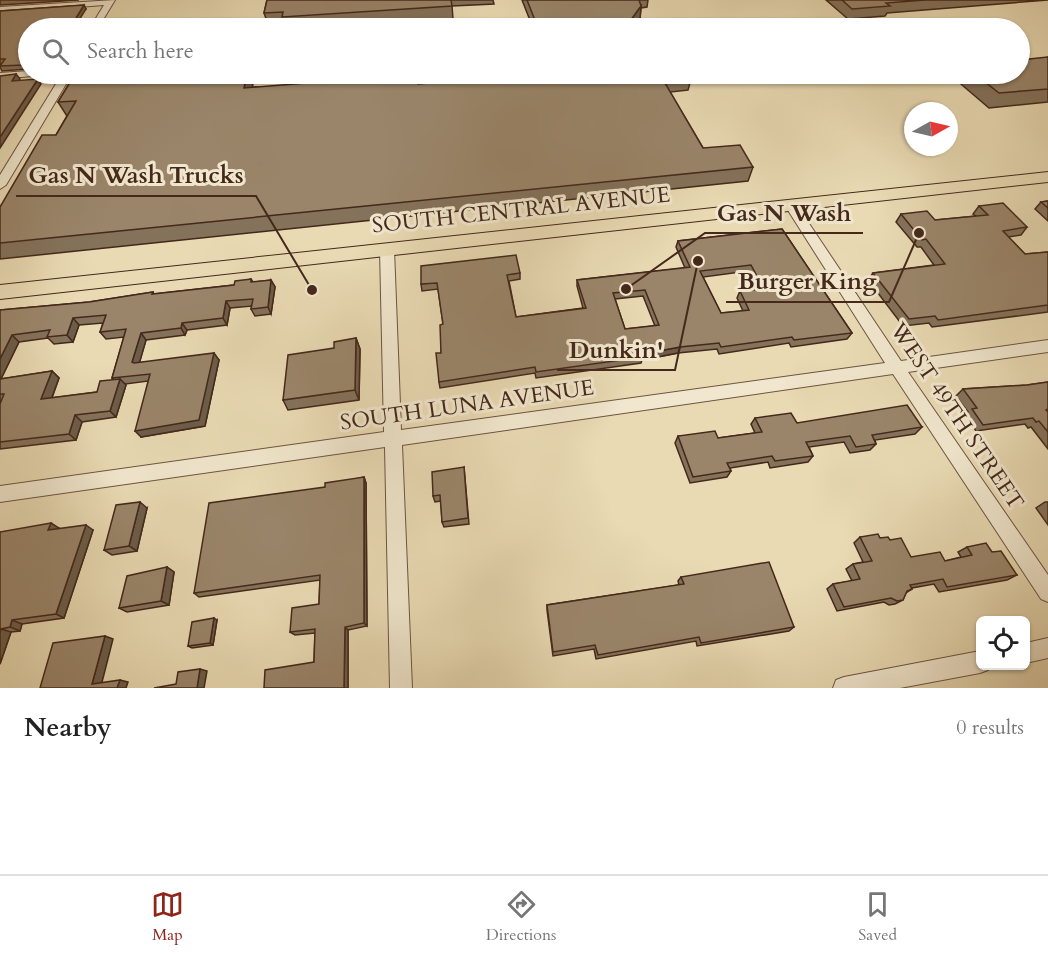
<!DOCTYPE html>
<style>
body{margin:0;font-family:Cardo,serif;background:#f6f6f6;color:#222}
.controls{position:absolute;right:18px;bottom:18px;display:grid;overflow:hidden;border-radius:9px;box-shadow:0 2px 4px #0004}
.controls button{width:54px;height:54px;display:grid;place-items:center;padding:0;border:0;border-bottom:2px solid #e0e0e0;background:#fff;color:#222;font:30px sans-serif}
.compass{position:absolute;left:904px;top:102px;width:54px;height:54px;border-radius:50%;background:#fff;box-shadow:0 2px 4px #0004;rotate:82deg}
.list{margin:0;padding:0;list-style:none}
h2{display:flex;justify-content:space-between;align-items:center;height:78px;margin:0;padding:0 24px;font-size:26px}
h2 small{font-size:20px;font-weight:400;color:#767676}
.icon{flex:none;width:33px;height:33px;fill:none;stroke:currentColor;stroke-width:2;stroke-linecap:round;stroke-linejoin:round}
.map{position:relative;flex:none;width:1048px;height:688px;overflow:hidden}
.search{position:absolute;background:#fff;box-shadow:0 2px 4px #0004;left:18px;right:18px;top:18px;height:66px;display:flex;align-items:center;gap:15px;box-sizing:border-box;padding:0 21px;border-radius:33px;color:#767676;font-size:22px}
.sheet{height:186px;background:#fff}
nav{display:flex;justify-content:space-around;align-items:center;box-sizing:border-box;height:84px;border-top:2px solid #e0e0e0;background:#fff;font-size:16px;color:#767676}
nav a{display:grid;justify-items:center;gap:3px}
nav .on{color:#8f2418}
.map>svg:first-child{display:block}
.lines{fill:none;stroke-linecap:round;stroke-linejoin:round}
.minor-casing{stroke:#6d5441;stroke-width:2}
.major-casing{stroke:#44281b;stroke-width:2}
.minor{fill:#f1e7ce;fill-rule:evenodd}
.major{fill:#e9dab3;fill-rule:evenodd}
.wall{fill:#84725b;stroke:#44281b;stroke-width:1.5;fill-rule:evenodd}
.shaded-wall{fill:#6c5d4a;stroke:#44281b;stroke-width:1.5}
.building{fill:#9a856a;stroke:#44281b;stroke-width:1.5;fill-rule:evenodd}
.labels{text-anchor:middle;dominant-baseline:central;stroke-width:6;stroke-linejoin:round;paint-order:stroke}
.street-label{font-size:22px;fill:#44281b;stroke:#f1e7ce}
.leader{fill:none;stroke:#44281b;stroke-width:2}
.callout-dot{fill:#44281b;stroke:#f1e7ce;stroke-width:2}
.callout-label{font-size:24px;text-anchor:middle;font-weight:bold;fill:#44281b;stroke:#f1e7ce;stroke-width:6;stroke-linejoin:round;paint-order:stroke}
</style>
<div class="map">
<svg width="1048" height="688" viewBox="0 0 1048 688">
<rect width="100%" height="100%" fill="#e9dab3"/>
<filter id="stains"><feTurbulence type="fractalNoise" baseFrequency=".00333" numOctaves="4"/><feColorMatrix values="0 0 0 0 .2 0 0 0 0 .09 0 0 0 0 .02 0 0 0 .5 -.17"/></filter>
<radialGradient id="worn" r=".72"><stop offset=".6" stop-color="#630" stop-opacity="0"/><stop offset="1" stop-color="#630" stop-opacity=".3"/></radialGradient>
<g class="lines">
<defs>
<g id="minor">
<path d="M115,0L98,28H90L104,5L0,13V7Z"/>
<path d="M514,23L518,26L517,28H475L479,25Z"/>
<path d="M28,71V74H34L32,76L0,79V73Z"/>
<path d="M62,74H72L6,185L0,189V175Z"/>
<path d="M790,200L794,201L901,361L1048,340V352L908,372L1048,575V602L1041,599L893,374L402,445L412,688H390L385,447L0,502V486L384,432L380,249L387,244L394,249L401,430L885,363L784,204Z"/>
<path d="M1048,638V658L1026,663V643Z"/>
<path d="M980,651V666H989L988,670L980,673L900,688H833L836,680L844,677Z"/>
</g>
<path id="major" d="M1048,172V182L0,299V285Z"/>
</defs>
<use href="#minor" class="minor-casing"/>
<use href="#major" class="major-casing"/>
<use href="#minor" class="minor"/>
<use href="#major" class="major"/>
</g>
<g class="wall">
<path d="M0,0H79L0,5Z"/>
<path d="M267,0H493L494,4L452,6L453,19L325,28H285L284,26L269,27L264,13Z"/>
<path d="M522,0H648L647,7L641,8L640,19L633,28H533Z"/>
<path d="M826,0H1048L887,13L885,16L848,19Z"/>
<path d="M84,5L86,9L28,28V66L27,69L2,71L0,67L1,64H0V11Z"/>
<path d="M1048,57V102L989,108L955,79L959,74H1020Z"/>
<path d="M75,74H255L252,87L419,84L536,75L535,74H690L692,76L688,90L670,92L703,148L753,167L748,181L0,259V207L56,135L67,116L58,102Z"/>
<path d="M1048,201V221L1035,209L1041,202Z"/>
<path d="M979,206L1027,227L1021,235L1008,237L1025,254L1048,252V312L932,327L929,323L903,326L868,280L873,273L934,265L921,247H917L896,222L901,214L935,220L976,216L973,214Z"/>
<path d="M782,229L852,333L847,339L791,347L789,343L719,354L717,349L678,353L642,360L641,363L536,378L535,373L440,388L439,382L443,324L438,289L422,291L421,284L520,273V279L509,281L516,317L583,308L577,286V280L685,268L676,247L678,241ZM748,271L758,289L740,291L737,298L743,311L721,313L703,277ZM643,296L655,326L625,329L615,299Z"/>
<path d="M251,279L253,282L271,280L275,287L271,314L255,316L251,309L252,306L230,308L227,325L187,330L185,335L146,340L139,363L219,360L205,426L141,437L148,381L125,384L126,385L116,417L82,422L76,440L0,449V404L1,401H0V310L89,302L153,292L154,294L234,285ZM103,323L100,332L106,339L124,337L112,378L114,380L97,392L52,398L59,378L52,371L1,379L19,342L48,338L54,344L73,342L79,325Z"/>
<path d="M356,338L360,349L359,400L288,410L283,400L334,348Z"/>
<path d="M1048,382V449L1031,427L1028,428L1025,424L976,431L965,415L968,412L956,396L963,389L1027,385Z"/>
<path d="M755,418L797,423L922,427L915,434L875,440L876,444L870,450L850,453L844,442L809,447L813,456L808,462L770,468L768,462L730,468L731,471L727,477L690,483L675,443L678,436L718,438L755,433L751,424Z"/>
<path d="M464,467L469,524L444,527L442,522L441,501L435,502L433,496Z"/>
<path d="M364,477L366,483L367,626L348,630V688H264L314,662L315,633L295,635L290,632L319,604L320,580L199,597L194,593L325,487Z"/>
<path d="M1045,502H1048V525L1036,508Z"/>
<path d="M147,508L137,551L112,555L104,550Z"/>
<path d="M59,528V529L93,530L64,618L22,624L20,631L11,632L0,664V532Z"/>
<path d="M860,537L880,538L890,540L911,557L945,561L961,557L958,552L967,547L992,552L1017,575L1007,580L939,592L934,584L912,588V589L906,593L903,600L895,604L889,605L884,602L837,611L827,589L833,584L852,581L846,569L853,564L863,562L854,543Z"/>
<path d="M167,567L174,572L169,605L127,612L119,608Z"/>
<path d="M681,577L794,627L789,631L697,646L696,641L596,659L594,649L553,656L547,610V605L679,585L678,581Z"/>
<path d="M217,620L213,645L192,648L188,646Z"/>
</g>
<g class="shaded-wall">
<path d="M84,5L86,9L74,28H70Z"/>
<path d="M641,6L640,19L633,28H625Z"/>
<path d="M28,58V66L27,69L24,65Z"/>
<path d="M16,74L20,79L15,86L12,81Z"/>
<path d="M247,74H255L249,102L244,88Z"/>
<path d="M38,79L41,84L0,148V137Z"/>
<path d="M271,280L275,287L271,314L268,307Z"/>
<path d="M226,301L230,308L227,325L223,318Z"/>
<path d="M73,318L79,325L73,342L67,335Z"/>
<path d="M182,323L187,330L185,335L181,328Z"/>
<path d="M141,333L146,340L138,368L132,362Z"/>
<path d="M12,335L19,342L0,381V359Z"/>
<path d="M356,338L360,349L359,400L355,390Z"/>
<path d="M680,347L678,353L642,360L643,357L642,354Z"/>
<path d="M214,353L219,360L205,426L141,437L135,431Z"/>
<path d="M52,371L59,378L49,405L41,399Z"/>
<path d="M120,379L126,385L116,417L110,411Z"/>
<path d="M75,415L82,422L76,440L69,434Z"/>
<path d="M364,477L366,483L367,626L364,623Z"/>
<path d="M140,502L147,508L137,551L129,546Z"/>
<path d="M51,523L59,528L57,535L48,530Z"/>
<path d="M86,525L93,530L64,618L56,614Z"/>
<path d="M167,567L174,572L169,605L161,601Z"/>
<path d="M214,618L217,620L213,645L210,643Z"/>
<path d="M12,620L22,624L20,631L10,627Z"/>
<path d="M345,627L348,630V688H344Z"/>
<path d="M1,629L11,632L0,664V631Z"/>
<path d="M105,636L113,639L101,686L92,684Z"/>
<path d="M200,669L207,671L204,688H197Z"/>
<path d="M120,680L128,682L126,688H117Z"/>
</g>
<g class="building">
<path d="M267,0H451L452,6L282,17L283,12L264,13Z"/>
<path d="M527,0H639L641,6L625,28H538Z"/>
<path d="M842,0H925L886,3L890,6L852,9Z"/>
<path d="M84,5L70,28H28V58L24,65L0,66L5,59H0V11Z"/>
<path d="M1048,57V89L999,93L975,74H1020V60Z"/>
<path d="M16,74L12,81L38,79L0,137V76Z"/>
<path d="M75,74H247L244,88L418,74V84L540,74H690L692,76L662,78L703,148L740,145L753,167L0,243V207L42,135H56L76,101L58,102Z"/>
<path d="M1048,201V208L1041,202Z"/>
<path d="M1003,203L1027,227L1003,231L1025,254L1048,252V305L938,320L935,316L909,319L873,273L945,264L926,239L922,240L901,214L927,211L935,220L988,215L979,206Z"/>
<path d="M782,229L852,333L794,340L792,337L721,347L719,343L680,347L642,354L643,357L536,372L535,367L439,382L436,353H441L440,325L443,324L437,283L421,284V266L516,255L520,273L507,275L516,317L586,308L577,280L690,267L678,241ZM751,265L764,289L740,291L749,310L721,313L700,271ZM645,290L659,325L625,329L613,293Z"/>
<path d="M251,279V282L271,280L268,307L251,309L253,299L226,301L223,318L182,323L181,328L141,333L132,362L134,363L214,353L199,420L135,431L150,374L112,378L126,329L100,332L106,315L73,318L67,335L47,337L50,330L12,335L0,359V310L89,302L153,292L152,294L234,285L235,281Z"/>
<path d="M356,338L355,390L283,400L288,355L334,348V342Z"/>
<path d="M52,371L41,399L97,392L100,381L120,379L110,411L75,415L69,434L0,442V404L4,394H0V379Z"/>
<path d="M1048,382V409L1046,410L1048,412V432L1039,421L1036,422L1033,418L983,425L972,409L977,408L963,389L1027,385Z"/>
<path d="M907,405L922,427L872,435L876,444L856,447L850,436L806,442L813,456L775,461L772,456L727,463L731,471L693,477L678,436L715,431L718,438L762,432L755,418L791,413L797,423Z"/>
<path d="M464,467L468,518L442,522L440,495L433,496L432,472Z"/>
<path d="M364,477V623L345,627L344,688H264L265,670L314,662L315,629L290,632L292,608L319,604L320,575L194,593L209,503L325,487V483Z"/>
<path d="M140,502L129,546L104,550L116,505Z"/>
<path d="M51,523L48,530L86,525L56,614L12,620L10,627L1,629L0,631V532Z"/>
<path d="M878,534L880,538L888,537L890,540L901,538L911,557L940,552L945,561L972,555L967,547L986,543L992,552L1001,551L1017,575L947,587L943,579L910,585L912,589L907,591L903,600L897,601L891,598L844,607L833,584L860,579L853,564L872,561L860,537Z"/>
<path d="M769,562L794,627L701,643L699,637L598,655L595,645L553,652L547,605L684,584L681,577Z"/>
<path d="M167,567L161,601L119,608L127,576Z"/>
<path d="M214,618L210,643L188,646L192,622Z"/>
<path d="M105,636L92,684L120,680L117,688H40L53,643Z"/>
<path d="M200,669L197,688H154L176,684L178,672Z"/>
</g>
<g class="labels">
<g class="street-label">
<text transform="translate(521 210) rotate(-6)">SOUTH CENTRAL AVENUE</text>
<text transform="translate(467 405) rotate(-8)">SOUTH LUNA AVENUE</text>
<text transform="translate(957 416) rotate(56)">WEST 49TH STREET</text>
</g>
</g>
<path class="leader" d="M312 290L256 196H16M626 289L705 233H863M919 233L889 302H726M698 261L675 370H557"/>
<g class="callout-dot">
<circle cx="312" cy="290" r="6"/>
<circle cx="626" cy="289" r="6"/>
<circle cx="919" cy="233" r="6"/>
<circle cx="698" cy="261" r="6"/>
</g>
<g class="callout-label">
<text x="136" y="183">Gas N Wash Trucks</text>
<text x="784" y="221">Gas N Wash</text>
<text x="807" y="289">Burger King</text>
<text x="616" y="358">Dunkin'</text>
</g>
<rect width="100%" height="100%" filter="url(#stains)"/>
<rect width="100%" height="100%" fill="url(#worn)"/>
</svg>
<div class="controls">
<button><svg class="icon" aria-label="locate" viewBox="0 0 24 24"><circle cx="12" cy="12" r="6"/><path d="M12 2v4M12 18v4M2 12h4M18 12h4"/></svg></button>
</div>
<svg class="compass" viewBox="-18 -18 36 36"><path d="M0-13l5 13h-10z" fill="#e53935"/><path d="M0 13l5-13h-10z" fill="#767676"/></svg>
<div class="search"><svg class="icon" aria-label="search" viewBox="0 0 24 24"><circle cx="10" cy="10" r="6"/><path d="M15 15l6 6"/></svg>Search here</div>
</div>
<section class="sheet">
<h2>Nearby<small>0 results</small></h2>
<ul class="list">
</ul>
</section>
<nav>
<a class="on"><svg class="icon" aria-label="map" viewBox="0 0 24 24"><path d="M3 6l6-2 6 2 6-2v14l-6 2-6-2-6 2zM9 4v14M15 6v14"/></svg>Map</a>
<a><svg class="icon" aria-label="directions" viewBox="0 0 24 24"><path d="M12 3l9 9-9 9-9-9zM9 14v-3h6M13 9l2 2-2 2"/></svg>Directions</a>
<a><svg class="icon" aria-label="saved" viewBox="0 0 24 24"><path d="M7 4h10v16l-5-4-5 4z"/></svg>Saved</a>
</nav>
